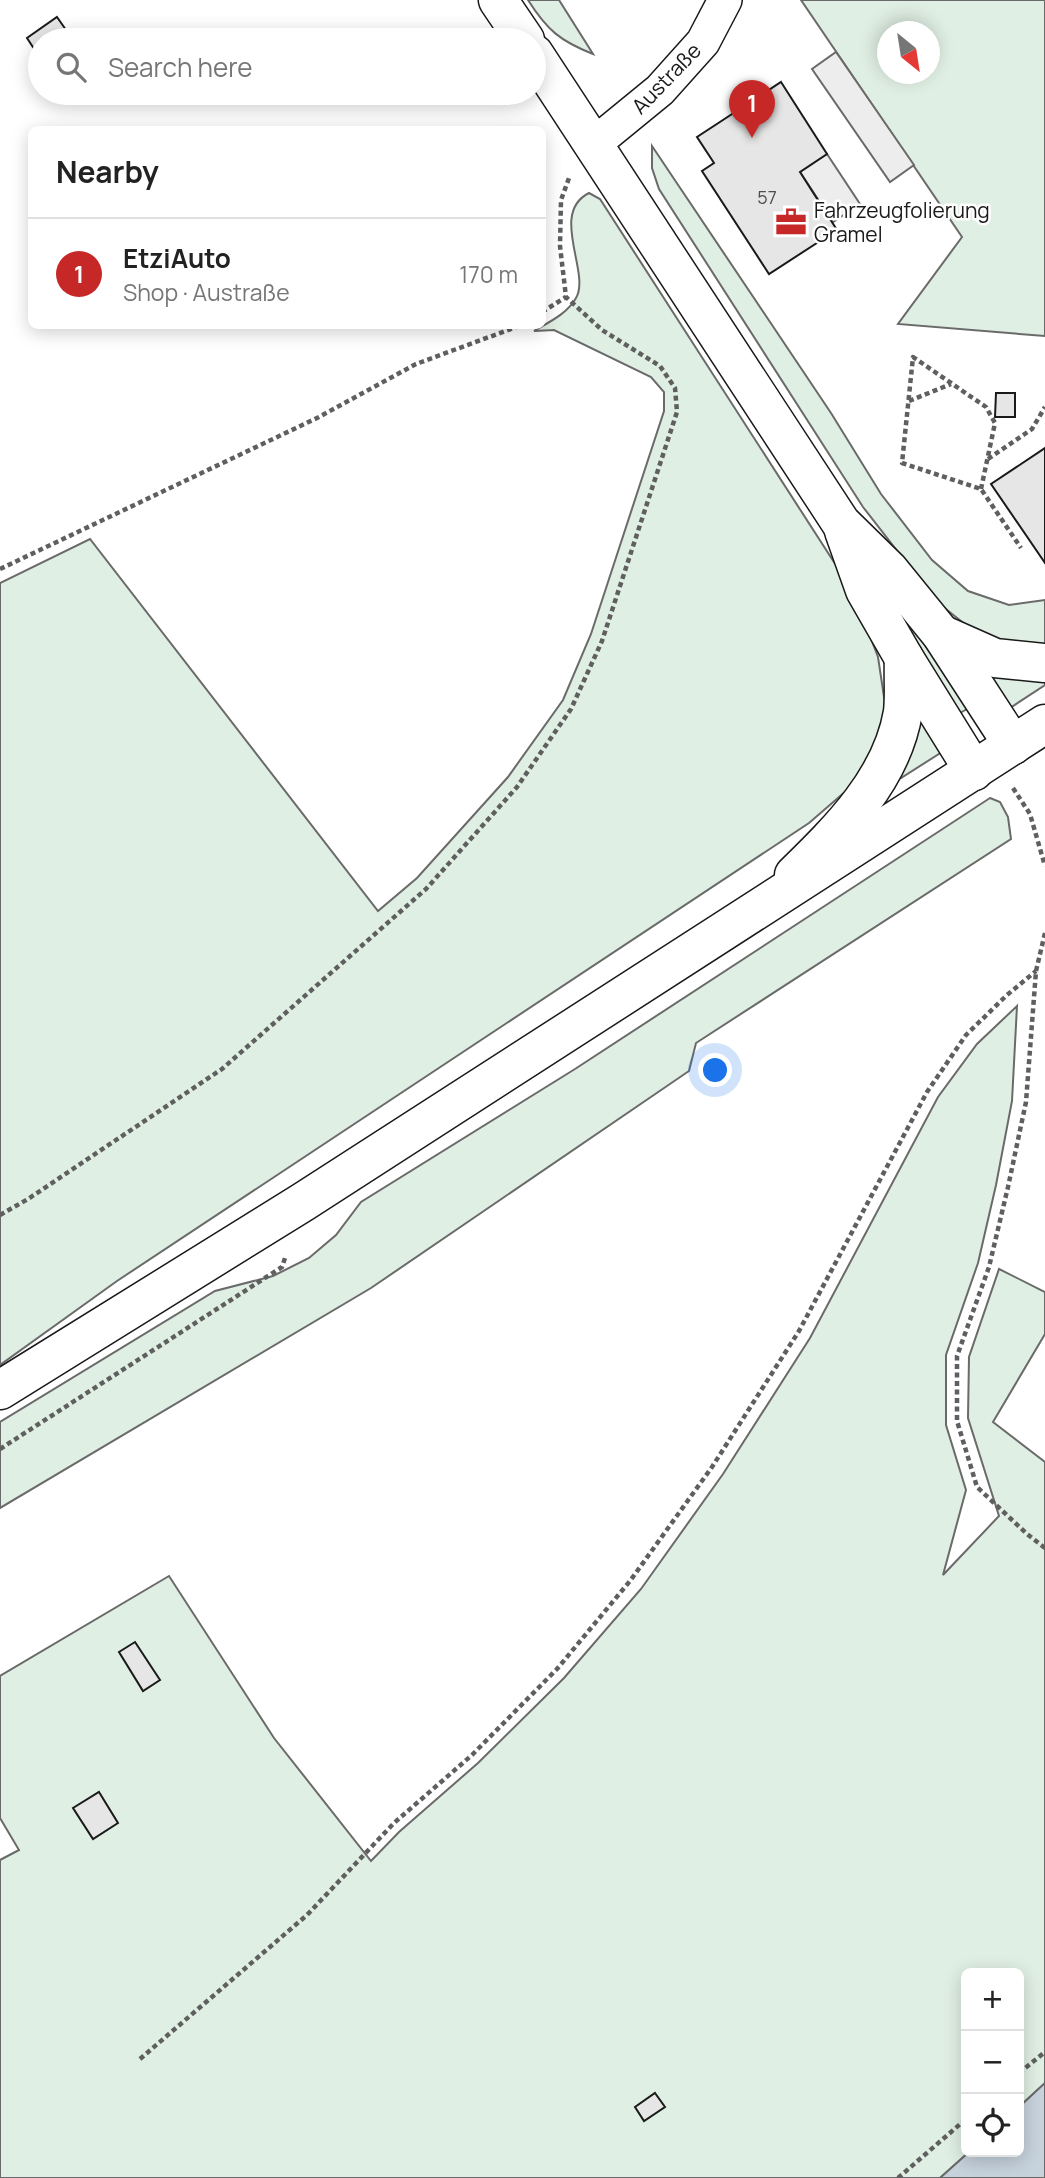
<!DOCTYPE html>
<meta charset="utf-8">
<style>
body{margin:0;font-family:Manrope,sans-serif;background:#f6f6f6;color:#222}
.controls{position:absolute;right:21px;bottom:21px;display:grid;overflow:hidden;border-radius:10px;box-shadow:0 4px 18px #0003}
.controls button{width:63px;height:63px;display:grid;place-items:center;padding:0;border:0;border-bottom:2px solid #e0e0e0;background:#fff;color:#222;font:35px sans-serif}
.compass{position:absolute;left:877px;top:21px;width:63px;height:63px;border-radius:50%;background:#fff;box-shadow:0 4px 18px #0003;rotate:150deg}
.you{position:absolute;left:716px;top:1071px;width:24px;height:24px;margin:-18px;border:5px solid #fff;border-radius:50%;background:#1a73e8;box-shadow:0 0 0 10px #1a73e833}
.badge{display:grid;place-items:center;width:46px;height:46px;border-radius:50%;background:#c62828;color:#fff;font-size:23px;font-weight:700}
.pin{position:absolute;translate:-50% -58px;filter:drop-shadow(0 2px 4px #0008)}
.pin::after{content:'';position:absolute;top:37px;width:24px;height:21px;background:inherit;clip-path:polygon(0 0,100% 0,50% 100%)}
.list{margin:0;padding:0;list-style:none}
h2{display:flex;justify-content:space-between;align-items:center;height:91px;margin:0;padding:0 28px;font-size:30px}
h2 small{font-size:23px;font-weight:400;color:#767676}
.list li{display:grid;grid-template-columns:46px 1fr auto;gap:21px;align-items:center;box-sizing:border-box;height:112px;padding:0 28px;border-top:2px solid #e0e0e0}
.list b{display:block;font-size:26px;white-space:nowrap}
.list p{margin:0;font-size:23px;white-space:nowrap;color:#767676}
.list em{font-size:23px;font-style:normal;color:#767676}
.icon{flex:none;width:38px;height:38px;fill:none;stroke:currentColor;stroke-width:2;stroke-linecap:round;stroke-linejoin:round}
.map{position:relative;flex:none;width:1045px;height:2178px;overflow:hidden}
.search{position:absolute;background:#fff;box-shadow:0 4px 18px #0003;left:28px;top:28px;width:518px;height:77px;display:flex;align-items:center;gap:18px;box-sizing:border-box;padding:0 24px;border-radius:38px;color:#767676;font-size:26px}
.panel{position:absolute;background:#fff;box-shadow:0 4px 18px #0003;left:28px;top:126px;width:518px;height:203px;border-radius:10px}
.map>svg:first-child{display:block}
.green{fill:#e0efe3;stroke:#6a6a6a;stroke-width:2;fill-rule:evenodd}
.parking{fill:#ededed;stroke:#6a6a6a;stroke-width:2}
.water{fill:#c6d2dc;stroke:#6a6a6a;stroke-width:2}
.building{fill:#e6e6e6;stroke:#1a1a1a;stroke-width:2}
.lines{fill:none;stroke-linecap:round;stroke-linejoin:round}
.minor-casing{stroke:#1a1a1a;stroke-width:36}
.secondary-casing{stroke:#1a1a1a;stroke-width:41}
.trunk-casing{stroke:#1a1a1a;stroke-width:41}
.path{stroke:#5f5f5f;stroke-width:4.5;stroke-dasharray:5 3.5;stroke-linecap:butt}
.minor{stroke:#fff;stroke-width:33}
.secondary{stroke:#fff;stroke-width:38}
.trunk{stroke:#fff;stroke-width:38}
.labels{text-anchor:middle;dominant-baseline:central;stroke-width:5;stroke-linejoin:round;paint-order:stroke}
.number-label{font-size:18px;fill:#4d4d4d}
.street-label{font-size:21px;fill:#1a1a1a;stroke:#fff}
.poi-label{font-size:21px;fill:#1a1a1a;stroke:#fff;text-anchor:start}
</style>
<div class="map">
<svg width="1045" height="2178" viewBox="0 0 1045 2178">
<rect width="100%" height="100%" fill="#fff"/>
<g class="green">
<path d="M528,0H559L593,54C560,41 547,30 528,0Z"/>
<path d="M801,0H1045V336L898,324L962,237ZM888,32H930V74H888Z"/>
<path d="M652,146L831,413L881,494L932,560L968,591L1009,605L1045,600V644L1000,642L966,625L937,602L863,507L659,189L652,168Z"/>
<path d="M589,193L600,199L841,573L863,618L878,657L886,710L872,755L846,791L809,823L117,1281L0,1365V583L90,539L378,911L417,878L508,777L563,700L591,634L664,411V392L651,377L554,330L534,331C549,322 567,314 576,298C591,273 549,213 589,193Z"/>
<path d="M883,588H885L967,705V709L960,713Z"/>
<path d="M987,674L1045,677V685L1010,708Z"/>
<path d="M918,717L942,752L901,778L900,776Z"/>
<path d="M990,798L1000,802L1008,817L1011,839L696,1043L689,1071L371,1288L0,1508V1422L215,1291L273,1276L309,1258L336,1235L361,1202L575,1069Z"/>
<path d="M1017,1006L1012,1101L996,1185L978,1263L946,1355V1425L966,1490L943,1575L999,1516L968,1418L969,1357L999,1269L1045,1292V1334L993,1422L1045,1462V2083L1019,2107V1973H966V2152H969L940,2178H0V1860L19,1850L0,1818V1676L169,1576L274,1738L371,1861L399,1832L478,1763L564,1678L641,1589L723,1474L810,1338L938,1097L977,1044Z"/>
</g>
<g class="parking">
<path d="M836,52L914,165L890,182L812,69Z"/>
<path d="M827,154L860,204L833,222L800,172Z"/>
</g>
<path class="water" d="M1045,2083V2178H940L969,2152H1019V2107Z"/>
<g class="building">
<path d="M57,17L73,40H40V58L27,38Z"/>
<path d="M781,82L827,154L800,172L837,230L769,274L702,171L714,163L697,137Z"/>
<path d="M996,393H1015V417H995Z"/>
<path d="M1045,448V563L991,484Z"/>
<path d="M135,1642L160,1680L143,1691L119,1652Z"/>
<path d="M99,1792L118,1823L93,1839L73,1808Z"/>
<path d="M655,2093L665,2107L644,2121L635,2107Z"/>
</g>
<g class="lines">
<defs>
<path id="minor" d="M594,144L660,90L703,42L725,0"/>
<g id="secondary">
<path d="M498,0L525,40"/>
<path d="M534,54L841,523L889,570L941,634L1013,745"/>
<path d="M844,531L865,590L904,658L974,771"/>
<path d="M941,634L995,658L1045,663"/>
<path d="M794,875C840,830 892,779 903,712C905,695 903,676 904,658"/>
</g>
<path id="trunk" d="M0,1390L303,1202L1045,724"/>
</defs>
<use href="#minor" class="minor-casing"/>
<use href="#secondary" class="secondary-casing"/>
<use href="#trunk" class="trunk-casing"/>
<g class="path">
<path d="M542,312L566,297"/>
<path d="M909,401L951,384"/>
<path d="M988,459L1032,429L1045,407"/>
<path d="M981,489L995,423L986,407L913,357L902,463L981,489L1021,548"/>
<path d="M0,569L317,418L416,364L519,326"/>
<path d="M1013,788L1030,814L1045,866"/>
<path d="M1045,933L1036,971L1026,1102L1008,1187L989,1267L957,1356V1421L977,1487L1027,1534L1045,1548"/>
<path d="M0,1215L28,1199L222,1069L426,889L517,787L571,709L602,641L677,412L675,388L660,366L602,330L566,297L560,246L561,200L569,178"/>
<path d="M0,1449L282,1267L285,1258"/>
<path d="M140,2059L307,1915L394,1823L472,1755L557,1669L630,1581L712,1467L799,1331L927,1092L966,1035L1007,995L1036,971"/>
<path d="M1019,2073L1045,2052"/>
<path d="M898,2178L966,2119"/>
</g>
<use href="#minor" class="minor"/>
<use href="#secondary" class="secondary"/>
<use href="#trunk" class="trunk"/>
</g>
<defs>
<symbol id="office-bare" viewBox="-9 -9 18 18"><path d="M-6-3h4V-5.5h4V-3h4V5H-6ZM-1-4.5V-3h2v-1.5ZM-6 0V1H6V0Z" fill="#c62828" stroke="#fff" stroke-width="2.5" paint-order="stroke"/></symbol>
</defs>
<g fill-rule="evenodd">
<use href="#office-bare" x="769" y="200" width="44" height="44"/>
</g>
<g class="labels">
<g class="number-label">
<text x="767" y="197">57</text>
</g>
<g class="street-label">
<text transform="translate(666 78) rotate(-46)">Austraße</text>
</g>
<g class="poi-label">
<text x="814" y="210">Fahrzeugfolierung<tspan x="814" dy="24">Gramel</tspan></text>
</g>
</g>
</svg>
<div class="controls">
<button>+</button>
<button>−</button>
<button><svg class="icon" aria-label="locate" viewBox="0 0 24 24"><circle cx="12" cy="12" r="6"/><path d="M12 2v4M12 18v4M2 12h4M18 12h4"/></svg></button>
</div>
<svg class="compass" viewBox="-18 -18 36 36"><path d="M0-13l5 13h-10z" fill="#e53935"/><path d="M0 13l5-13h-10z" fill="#767676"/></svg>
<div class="you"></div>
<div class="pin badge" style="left:752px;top:138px">1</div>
<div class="search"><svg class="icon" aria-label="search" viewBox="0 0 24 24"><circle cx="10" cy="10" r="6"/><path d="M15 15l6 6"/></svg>Search here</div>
<section class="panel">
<h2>Nearby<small></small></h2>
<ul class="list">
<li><span class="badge">1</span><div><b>EtziAuto</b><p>Shop · Austraße</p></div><em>170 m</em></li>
</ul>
</section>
</div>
